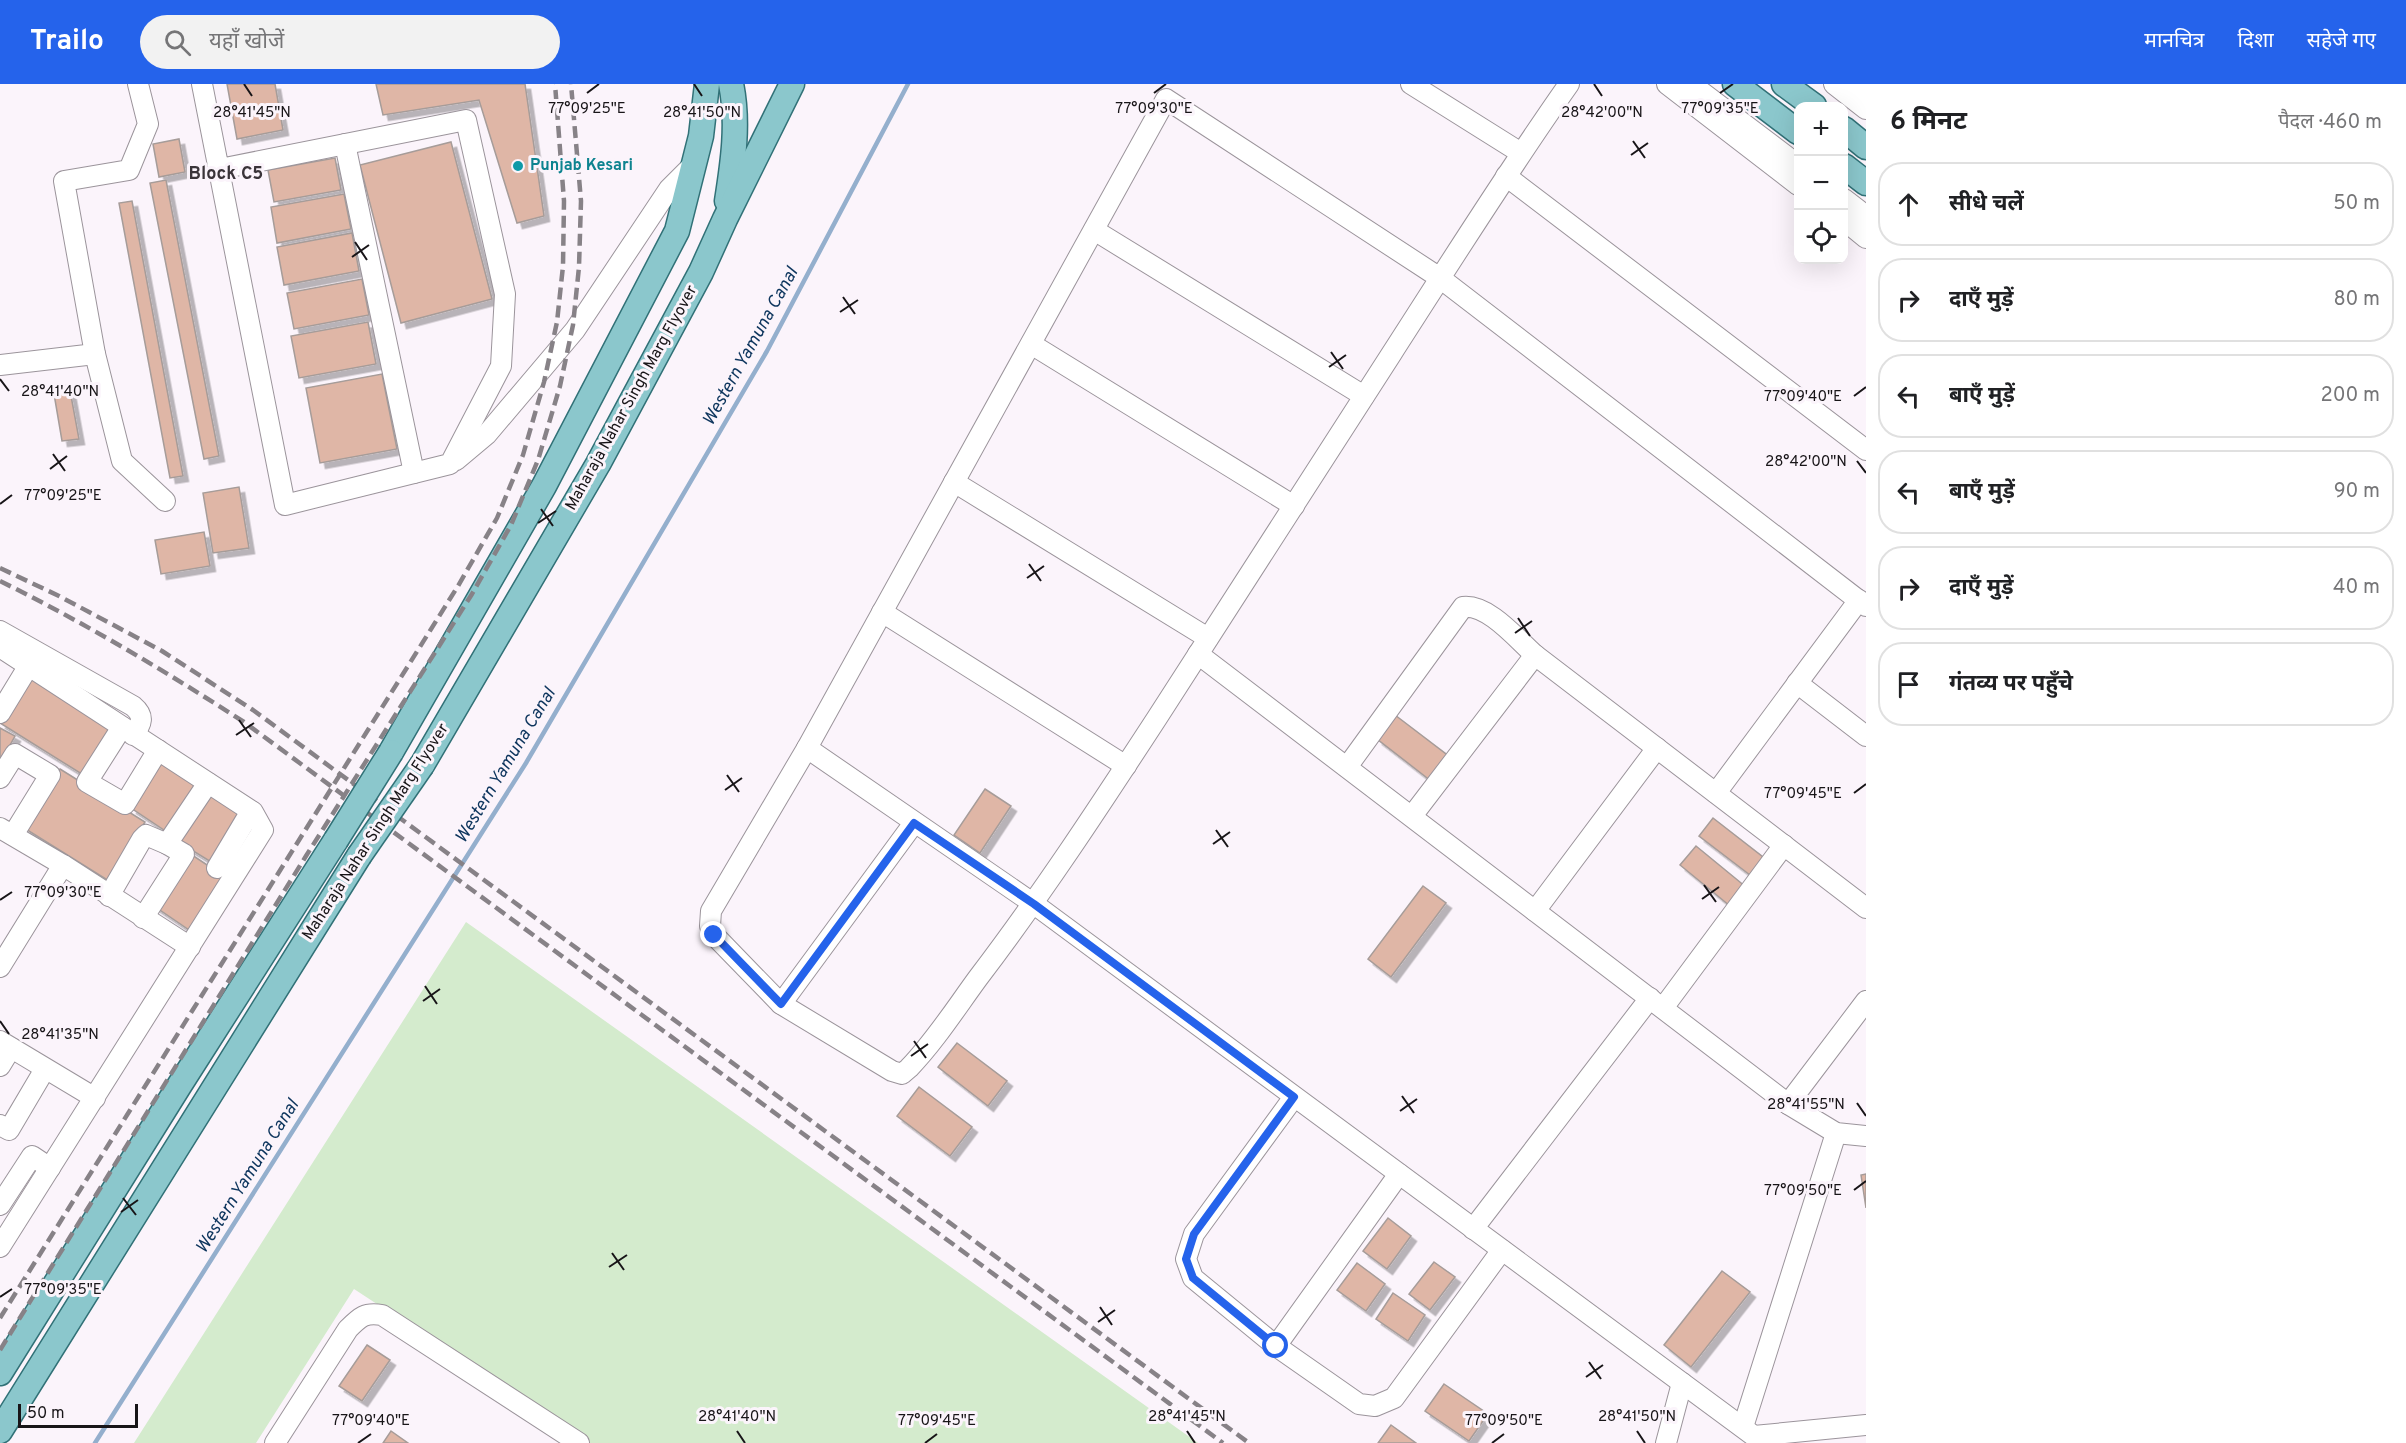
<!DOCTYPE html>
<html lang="hi">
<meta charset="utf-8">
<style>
body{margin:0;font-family:Overpass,"Noto Sans Devanagari",sans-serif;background:#f2f2f2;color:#202124}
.controls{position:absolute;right:18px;top:18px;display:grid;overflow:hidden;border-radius:12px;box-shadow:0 6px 24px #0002}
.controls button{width:54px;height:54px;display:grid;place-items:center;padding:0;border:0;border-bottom:2px solid #e0e0e0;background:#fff;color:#202124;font:30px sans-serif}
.scale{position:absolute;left:18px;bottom:15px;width:120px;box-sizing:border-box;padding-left:6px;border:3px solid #181518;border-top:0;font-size:16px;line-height:21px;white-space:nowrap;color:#181518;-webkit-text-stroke:4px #fbf4fb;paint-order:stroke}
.stop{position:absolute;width:18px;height:18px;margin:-14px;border:4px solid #2563eb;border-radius:50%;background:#fff}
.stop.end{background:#2563eb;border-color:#fff;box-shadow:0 2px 6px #0008}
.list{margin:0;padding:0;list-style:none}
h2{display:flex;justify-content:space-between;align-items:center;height:78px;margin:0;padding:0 24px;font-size:26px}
h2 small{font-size:20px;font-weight:400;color:#757577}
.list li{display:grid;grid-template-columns:39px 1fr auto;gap:18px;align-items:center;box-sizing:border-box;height:84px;margin:0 12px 12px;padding:0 12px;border:2px solid #e0e0e0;border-radius:24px}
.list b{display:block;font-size:22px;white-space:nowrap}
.list em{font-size:20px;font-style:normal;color:#757577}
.icon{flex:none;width:33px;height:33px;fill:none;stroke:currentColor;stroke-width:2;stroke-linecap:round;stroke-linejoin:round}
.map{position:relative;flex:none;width:1866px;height:1359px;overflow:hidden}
header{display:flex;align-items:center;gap:36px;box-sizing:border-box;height:84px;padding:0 30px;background:#2563eb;color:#fff}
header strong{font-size:28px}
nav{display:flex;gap:33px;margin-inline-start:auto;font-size:21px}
.search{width:420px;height:54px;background:#f2f2f2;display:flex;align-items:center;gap:15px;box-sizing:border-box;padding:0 21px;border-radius:33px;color:#757577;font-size:22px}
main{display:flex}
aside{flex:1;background:#fff}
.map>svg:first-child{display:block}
.green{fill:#d4ebcd}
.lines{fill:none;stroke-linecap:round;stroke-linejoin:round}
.stream{stroke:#94afcd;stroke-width:4.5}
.building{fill:#dfb6a6;stroke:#a69c99;stroke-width:1.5;filter:url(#shadow)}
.minor-casing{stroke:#9b949b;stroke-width:22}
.major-casing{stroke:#317177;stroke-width:27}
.minor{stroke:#fff;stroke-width:20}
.major{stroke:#8bc7cc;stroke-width:24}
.rail{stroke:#878287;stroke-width:4.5;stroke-dasharray:12 6;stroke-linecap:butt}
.major-bridge-casing{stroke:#317177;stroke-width:27;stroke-linecap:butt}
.major-bridge{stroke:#8bc7cc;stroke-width:24}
.route{stroke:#2563eb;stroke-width:8}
.ticks{fill:none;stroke:#181518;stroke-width:2}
.culture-dot{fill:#0f9aa8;stroke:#fbf4fb;stroke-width:2}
.labels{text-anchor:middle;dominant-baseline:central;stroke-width:6;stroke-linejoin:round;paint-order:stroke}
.culture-label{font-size:16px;font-weight:bold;fill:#0d838f;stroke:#fbf4fb;text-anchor:start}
.street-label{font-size:16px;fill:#181518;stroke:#fbf4fb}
.neighbourhood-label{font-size:18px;font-weight:bold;fill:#3a3439;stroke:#fbf4fb}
.water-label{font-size:18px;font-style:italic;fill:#0d355d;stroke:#fbf4fb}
.ticks-label{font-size:15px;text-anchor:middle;fill:#181518;stroke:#fbf4fb;stroke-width:6;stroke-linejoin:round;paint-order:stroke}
</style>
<header>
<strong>Trailo</strong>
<div class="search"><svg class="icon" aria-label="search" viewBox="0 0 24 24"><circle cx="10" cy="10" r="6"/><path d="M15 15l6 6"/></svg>यहाँ खोजें</div>
<nav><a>मानचित्र</a><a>दिशा</a><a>सहेजे गए</a></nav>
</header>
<main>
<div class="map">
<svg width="1866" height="1359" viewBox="0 0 1866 1359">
<defs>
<filter id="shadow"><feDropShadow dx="5.5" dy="5.5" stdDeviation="0" flood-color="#0004"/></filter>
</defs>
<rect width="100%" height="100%" fill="#fbf4fb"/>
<path class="green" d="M466,838L1198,1359H589L354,1205L256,1359H134Z"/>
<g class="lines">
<path class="stream" d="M95,1359L526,679L767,267L908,0"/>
</g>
<g class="building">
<path d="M227,0H275L283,46L237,55Z"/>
<path d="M376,0H525L544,132L517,139L479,16L383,31Z"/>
<path d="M179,55L185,88L159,93L153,60Z"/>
<path d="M451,58L492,215L401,239L360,81Z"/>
<path d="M335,74L341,106L274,118L268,86Z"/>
<path d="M166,96L219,372L204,375L150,99Z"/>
<path d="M344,110L351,145L277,159L271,123Z"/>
<path d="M132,117L183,392L170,394L119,119Z"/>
<path d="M352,149L359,187L284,201L277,163Z"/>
<path d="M362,195L369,231L294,245L287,209Z"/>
<path d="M368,238L376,280L299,294L291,252Z"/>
<path d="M382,290L397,365L320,379L306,304Z"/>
<path d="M69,301L79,355L62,357L53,304Z"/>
<path d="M239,403L249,464L213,469L203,409Z"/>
<path d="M204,448L210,482L161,490L155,456Z"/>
<path d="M30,588L116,642L85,692L0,639Z"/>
<path d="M1395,631L1450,673L1431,697L1377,655Z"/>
<path d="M0,644L15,652L0,679Z"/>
<path d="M163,675L202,700L170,750L131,724Z"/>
<path d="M60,685L145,738L109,797L24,744Z"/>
<path d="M210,703L249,727L216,781L177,757Z"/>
<path d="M985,705L1011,722L980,769L954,751Z"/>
<path d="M1713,734L1763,773L1750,791L1699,752Z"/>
<path d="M1696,762L1746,803L1730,822L1680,781Z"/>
<path d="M189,769L230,796L195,850L154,822Z"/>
<path d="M1423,802L1446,819L1391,893L1368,875Z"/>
<path d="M957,959L1007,997L988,1022L938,983Z"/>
<path d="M919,1003L972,1043L950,1072L897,1032Z"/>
<path d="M1866,1090V1124L1861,1091Z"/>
<path d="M1388,1134L1411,1152L1387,1185L1363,1167Z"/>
<path d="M1434,1178L1455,1193L1430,1226L1409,1210Z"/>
<path d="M1357,1179L1385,1200L1366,1227L1337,1206Z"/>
<path d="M1722,1187L1750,1208L1691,1283L1664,1261Z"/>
<path d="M1393,1209L1425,1231L1408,1257L1376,1235Z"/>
<path d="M367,1261L390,1276L362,1317L339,1302Z"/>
<path d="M1444,1300L1488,1330L1469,1357L1425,1327Z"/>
<path d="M1391,1341L1416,1359H1378Z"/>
<path d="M391,1347L408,1359H383Z"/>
</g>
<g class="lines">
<defs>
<g id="minor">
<path d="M202,0L285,421L450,380L501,282L505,210L466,36L220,85"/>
<path d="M1411,0L1521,69"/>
<path d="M1569,0C1507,88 1450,179 1392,269C1313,391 1235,513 1157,634C1099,723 1042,810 978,894C956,924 935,957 909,984L902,990L892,987L781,920L714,851L710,842L711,827L807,664L1166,15L1440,194L1866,522"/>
<path d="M1667,0L1798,101"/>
<path d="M1691,0L1798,81"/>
<path d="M1834,0L1866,25"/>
<path d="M1857,0L1866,7"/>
<path d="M345,60L414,389"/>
<path d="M1506,92L1866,366"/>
<path d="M1844,115L1866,132"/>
<path d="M1844,136L1866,154"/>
<path d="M1094,146L1364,312"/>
<path d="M1031,260L1294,422"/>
<path d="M95,270L122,377L165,417"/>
<path d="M0,281L95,270L64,97L129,86L148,40L138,0"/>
<path d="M456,376L487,350L575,246L669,105L692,82"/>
<path d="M954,398L1208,554"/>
<path d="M882,528L1126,682"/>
<path d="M0,547L133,622C145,632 142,640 133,651"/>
<path d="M0,563L253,728L263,746L0,1163"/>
<path d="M1198,570L1788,1020L1836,1049L1866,1052"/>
<path d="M1797,599L1866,652"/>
<path d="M0,629L28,583"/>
<path d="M122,643L87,698L125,720L158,666"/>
<path d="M807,664L1034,820L1754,1352L1866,1341"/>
<path d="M1347,683L1463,523C1488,520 1516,554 1535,571L1866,824"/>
<path d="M0,694L15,670L50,691L13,751"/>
<path d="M1716,709L1859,516"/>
<path d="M1412,732L1535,571"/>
<path d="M0,744L63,781L190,863"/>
<path d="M217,784L251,727"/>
<path d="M109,812L142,755L146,751L167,760L208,699"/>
<path d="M1535,827L1657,664"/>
<path d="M143,834L184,770L167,760"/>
<path d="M0,883L63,781"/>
<path d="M781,920L914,739"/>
<path d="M1663,924L1784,761"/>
<path d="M0,957L95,1014"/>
<path d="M0,982L11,964"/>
<path d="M1294,1013L1194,1150L1186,1175L1193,1194L1276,1262L1359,1320L1375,1322L1394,1314L1502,1166"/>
<path d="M1788,1020L1866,917"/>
<path d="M0,1041L9,1046L45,985"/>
<path d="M0,1121L32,1072L50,1084"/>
<path d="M1473,1145L1650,914"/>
<path d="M1276,1262L1399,1090"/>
<path d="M1743,1343L1836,1049"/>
<path d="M275,1359L348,1245C360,1233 365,1228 382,1231L579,1359"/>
<path d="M1666,1359L1682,1299"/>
</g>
<g id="major">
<path d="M1735,0L1798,48"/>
<path d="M1784,0L1814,22"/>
<path d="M1844,45L1866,63"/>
<path d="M1844,82L1866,99"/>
<path d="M727,117C733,79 739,38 731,0"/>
<path d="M391,668L544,402L677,147L701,52L707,0"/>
<path d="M422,681L598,380L701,188L725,135L792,0"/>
<path d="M0,1289L179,1002L336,756"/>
<path d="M0,1347L359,772"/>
</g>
</defs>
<use href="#minor" class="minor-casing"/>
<use href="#major" class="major-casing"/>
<use href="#minor" class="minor"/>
<use href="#major" class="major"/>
<g class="rail">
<path d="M0,484L59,512L162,567L253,626L1249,1359"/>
<path d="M0,497C85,539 165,587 244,638L1223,1359"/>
<path d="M0,1234L458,502L497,434L523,371L544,298L557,238L563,182L564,117L555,0"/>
<path d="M0,1266L306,772L472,510L511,441L538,376L560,302L573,241L579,183L581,117L571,0"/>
</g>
<defs>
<g id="major-bridge">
<path d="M336,756L391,668"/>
<path d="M359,772L422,681"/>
</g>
</defs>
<use href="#major-bridge" class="major-bridge-casing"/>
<use href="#major-bridge" class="major-bridge"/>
</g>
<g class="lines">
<path class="route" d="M714,851L781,920L914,739L1034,820L1294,1013L1194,1150L1186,1175L1193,1194L1276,1262"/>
</g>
<path class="ticks" d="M244,0L252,12M694,0L702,12M1594,0L1602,12M587,9L599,0M1154,9L1166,0M1720,9L1733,0M1633,57L1645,74M1631,71L1648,59M355,158L367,176M352,173L369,161M843,213L855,230M840,228L858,216M1331,268L1343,285M1329,283L1346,271M0,295L9,307M1854,312L1866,303M53,370L65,387M1857,377L1866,389M50,385L67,372M0,420L12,411M541,425L553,442M538,439L556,427M1029,480L1041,497M1027,494L1044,482M1518,534L1530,552M1515,549L1532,537M239,636L251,653M236,651L254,639M727,691L739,708M725,706L742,694M1854,709L1866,700M1216,746L1228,763M1213,760L1230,748M1704,801L1716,818M1702,815L1719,803M0,816L12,808M425,902L437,920M423,917L440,905M0,937L9,950M914,957L926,974M911,972L928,960M1402,1012L1414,1029M1857,1019L1866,1032M1400,1027L1417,1015M1854,1106L1866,1097M123,1114L136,1131M121,1128L138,1116M612,1169L624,1186M609,1183L627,1171M0,1213L12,1205M1100,1223L1112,1241M1098,1238L1115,1226M1589,1278L1601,1295M1586,1293L1603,1281M737,1347L745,1359M1187,1347L1195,1359M1637,1347L1645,1359M358,1359L371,1350M925,1359L937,1350M1492,1359L1504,1350"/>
<circle class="culture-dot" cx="518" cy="82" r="6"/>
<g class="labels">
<g class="culture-label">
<text x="530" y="82">Punjab Kesari</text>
</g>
<g class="street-label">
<text transform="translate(632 314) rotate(-61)">Maharaja Nahar Singh Marg Flyover</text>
<text transform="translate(376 748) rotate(-57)">Maharaja Nahar Singh Marg Flyover</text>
</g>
<g class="neighbourhood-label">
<text x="226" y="90">Block C5</text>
</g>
<g class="water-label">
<text transform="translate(751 263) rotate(-61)">Western Yamuna Canal</text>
<text transform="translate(506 682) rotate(-59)">Western Yamuna Canal</text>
<text transform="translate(248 1093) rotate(-58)">Western Yamuna Canal</text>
</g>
</g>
<g class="ticks-label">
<text x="1154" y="29">77°09'30"E</text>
<text x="1720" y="29">77°09'35"E</text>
<text x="587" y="29">77°09'25"E</text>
<text x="252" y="33">28°41'45"N</text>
<text x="702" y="33">28°41'50"N</text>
<text x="1602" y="33">28°42'00"N</text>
<text x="60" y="312">28°41'40"N</text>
<text x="1803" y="317">77°09'40"E</text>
<text x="1806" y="382">28°42'00"N</text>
<text x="63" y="416">77°09'25"E</text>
<text x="1803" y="714">77°09'45"E</text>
<text x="63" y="813">77°09'30"E</text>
<text x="60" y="955">28°41'35"N</text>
<text x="1806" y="1025">28°41'55"N</text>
<text x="1803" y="1111">77°09'50"E</text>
<text x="63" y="1210">77°09'35"E</text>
<text x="737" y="1337">28°41'40"N</text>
<text x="1187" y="1337">28°41'45"N</text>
<text x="1637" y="1337">28°41'50"N</text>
<text x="371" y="1341">77°09'40"E</text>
<text x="937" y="1341">77°09'45"E</text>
<text x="1504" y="1341">77°09'50"E</text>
</g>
</svg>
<div class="controls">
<button>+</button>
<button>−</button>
<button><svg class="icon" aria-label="locate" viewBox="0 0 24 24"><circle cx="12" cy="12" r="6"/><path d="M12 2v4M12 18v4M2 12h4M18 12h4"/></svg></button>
</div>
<div class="scale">50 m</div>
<div class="stop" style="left:1276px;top:1262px"></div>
<div class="stop end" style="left:714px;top:851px"></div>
</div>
<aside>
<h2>6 मिनट<small>पैदल · 460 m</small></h2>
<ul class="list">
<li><svg class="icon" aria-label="ahead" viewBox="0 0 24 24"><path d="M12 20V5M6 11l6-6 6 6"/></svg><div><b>सीधे चलें</b></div><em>50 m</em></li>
<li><svg class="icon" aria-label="right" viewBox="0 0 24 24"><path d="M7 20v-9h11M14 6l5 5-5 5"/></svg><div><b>दाएँ मुड़ें</b></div><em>80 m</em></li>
<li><svg class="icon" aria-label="left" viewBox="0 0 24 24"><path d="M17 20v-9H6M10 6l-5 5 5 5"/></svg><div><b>बाएँ मुड़ें</b></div><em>200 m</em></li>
<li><svg class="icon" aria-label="left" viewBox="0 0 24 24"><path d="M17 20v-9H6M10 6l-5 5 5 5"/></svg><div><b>बाएँ मुड़ें</b></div><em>90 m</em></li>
<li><svg class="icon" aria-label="right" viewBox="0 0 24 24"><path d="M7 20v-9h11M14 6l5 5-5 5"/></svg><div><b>दाएँ मुड़ें</b></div><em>40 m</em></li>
<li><svg class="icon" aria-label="arrive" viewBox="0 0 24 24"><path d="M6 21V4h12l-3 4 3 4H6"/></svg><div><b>गंतव्य पर पहुँचे</b></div></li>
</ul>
</aside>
</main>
